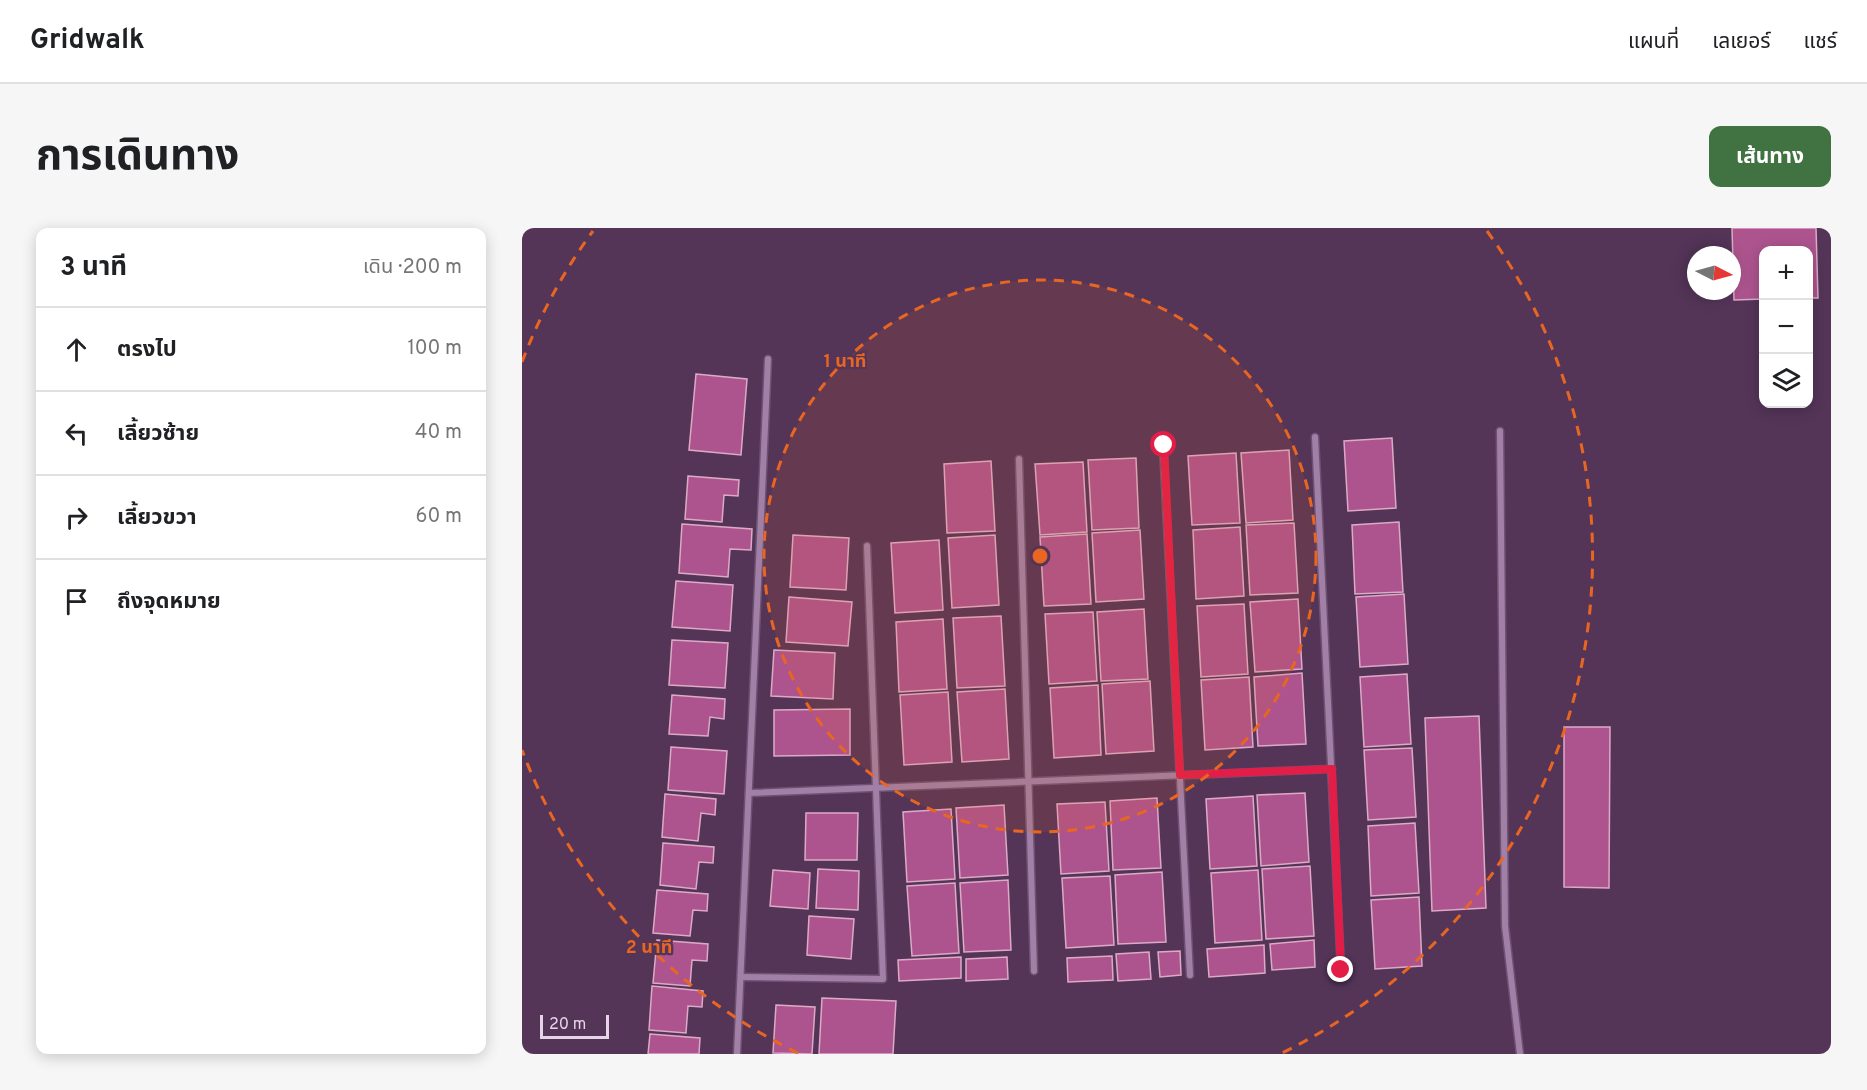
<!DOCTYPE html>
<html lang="th">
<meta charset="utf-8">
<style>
body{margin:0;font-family:Overpass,"Noto Sans Thai",sans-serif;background:#f6f6f6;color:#202124}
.controls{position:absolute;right:18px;top:18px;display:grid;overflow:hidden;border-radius:12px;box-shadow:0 3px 15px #0003}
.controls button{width:54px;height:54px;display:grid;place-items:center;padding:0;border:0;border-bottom:2px solid #e0e0e0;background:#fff;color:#202124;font:30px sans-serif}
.compass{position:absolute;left:1165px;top:18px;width:54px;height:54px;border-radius:50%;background:#fff;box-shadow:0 3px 15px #0003;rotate:96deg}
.scale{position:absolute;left:18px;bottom:15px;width:69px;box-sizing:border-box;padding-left:6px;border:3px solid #e7d4e9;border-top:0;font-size:16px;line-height:21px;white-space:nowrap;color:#e7d4e9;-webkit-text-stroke:4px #543558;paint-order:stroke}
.stop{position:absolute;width:18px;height:18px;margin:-14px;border:4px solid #e11d48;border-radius:50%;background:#fff}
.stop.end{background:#e11d48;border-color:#fff;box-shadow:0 2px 6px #0008}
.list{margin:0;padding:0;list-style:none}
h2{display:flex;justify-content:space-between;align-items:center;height:78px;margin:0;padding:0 24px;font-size:26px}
h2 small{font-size:20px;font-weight:400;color:#757577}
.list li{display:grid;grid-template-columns:39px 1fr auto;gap:18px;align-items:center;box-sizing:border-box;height:84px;padding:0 24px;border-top:2px solid #e0e0e0}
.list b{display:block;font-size:22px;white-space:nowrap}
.list em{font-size:20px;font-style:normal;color:#757577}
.icon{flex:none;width:33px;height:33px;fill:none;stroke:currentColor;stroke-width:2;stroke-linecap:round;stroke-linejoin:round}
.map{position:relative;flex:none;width:1309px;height:826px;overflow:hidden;border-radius:12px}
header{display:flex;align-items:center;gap:36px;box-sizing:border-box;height:84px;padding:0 30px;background:#fff;border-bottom:2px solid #e0e0e0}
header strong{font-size:28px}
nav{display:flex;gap:33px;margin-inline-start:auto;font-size:21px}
.intro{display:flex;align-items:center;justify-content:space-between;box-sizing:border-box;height:144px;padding:0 36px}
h1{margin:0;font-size:42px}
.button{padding:15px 27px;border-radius:12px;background:#417241;color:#fff;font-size:21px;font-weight:700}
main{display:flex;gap:36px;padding:0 36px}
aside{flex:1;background:#fff;border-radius:12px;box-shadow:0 3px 15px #0003}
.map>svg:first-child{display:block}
.building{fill:#ad548e;stroke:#dcaac7;stroke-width:1.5}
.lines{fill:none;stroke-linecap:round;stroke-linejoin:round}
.street-casing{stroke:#6d5270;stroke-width:9}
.street{stroke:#a27fa6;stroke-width:6}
.route{stroke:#e11d48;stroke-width:8}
.ring{fill:none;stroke:#e86522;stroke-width:3;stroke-dasharray:10 8}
.centre{fill:#e86522;stroke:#543558;stroke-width:3}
.ring-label{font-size:18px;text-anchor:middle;font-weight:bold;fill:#e86522;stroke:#543558;stroke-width:4.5;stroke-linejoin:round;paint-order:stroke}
</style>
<header>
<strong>Gridwalk</strong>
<nav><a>แผนที่</a><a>เลเยอร์</a><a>แชร์</a></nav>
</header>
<div class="intro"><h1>การเดินทาง</h1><a class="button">เส้นทาง</a></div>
<main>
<aside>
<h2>3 นาที<small>เดิน · 200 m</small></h2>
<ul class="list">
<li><svg class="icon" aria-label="ahead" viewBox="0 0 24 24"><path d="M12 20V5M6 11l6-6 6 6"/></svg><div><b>ตรงไป</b></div><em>100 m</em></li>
<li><svg class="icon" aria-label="left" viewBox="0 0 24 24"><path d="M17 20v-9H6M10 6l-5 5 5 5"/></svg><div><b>เลี้ยวซ้าย</b></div><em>40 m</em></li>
<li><svg class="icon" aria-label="right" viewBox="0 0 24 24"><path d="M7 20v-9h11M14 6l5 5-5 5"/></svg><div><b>เลี้ยวขวา</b></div><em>60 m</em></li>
<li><svg class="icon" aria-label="arrive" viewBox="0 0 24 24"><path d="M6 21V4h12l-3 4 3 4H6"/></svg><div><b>ถึงจุดหมาย</b></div></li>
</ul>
</aside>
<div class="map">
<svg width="1309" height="826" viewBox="0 0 1309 826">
<rect width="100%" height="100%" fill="#543558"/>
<g class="building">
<path d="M1210,0H1294L1296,70H1286V22H1242V71L1212,72Z"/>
<path d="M174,146L225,151L219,227L167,222Z"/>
<path d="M870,210L874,280L826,283L822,213Z"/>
<path d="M767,222L771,292L724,295L719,225Z"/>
<path d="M714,225L718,295L670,297L666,228Z"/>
<path d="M614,230L617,300L570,302L566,232Z"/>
<path d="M469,233L473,303L425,305L422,236Z"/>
<path d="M561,234L565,304L518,307L513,236Z"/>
<path d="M166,248L217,252L216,268L202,267L200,294L163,291Z"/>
<path d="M877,294L881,364L833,366L830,297Z"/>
<path d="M772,295L776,365L728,367L724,297Z"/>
<path d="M160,296L230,301L229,322L208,321L206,349L157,345Z"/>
<path d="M718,299L722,368L674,371L671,302Z"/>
<path d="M618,302L622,371L574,374L570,305Z"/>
<path d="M565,306L569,376L522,378L518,309Z"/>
<path d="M271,307L327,310L324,362L268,359Z"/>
<path d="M473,307L477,377L430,380L426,310Z"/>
<path d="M417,312L421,382L373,385L369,315Z"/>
<path d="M154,353L211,357L208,403L150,399Z"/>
<path d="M882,366L886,436L838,439L834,369Z"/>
<path d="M267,369L330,374L326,418L264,414Z"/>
<path d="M776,371L780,441L733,444L728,374Z"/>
<path d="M722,376L726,446L679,449L675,378Z"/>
<path d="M622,381L626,451L579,453L575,384Z"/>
<path d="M571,384L575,453L527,456L523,386Z"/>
<path d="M479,388L483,458L435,460L431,390Z"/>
<path d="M421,391L425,461L377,464L374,394Z"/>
<path d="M150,412L206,415L203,460L147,457Z"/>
<path d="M252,422L313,425L311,471L249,468Z"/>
<path d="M780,445L784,516L736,518L732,449Z"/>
<path d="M885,446L889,516L842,519L838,449Z"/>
<path d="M727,449L731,519L683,522L679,452Z"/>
<path d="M628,453L632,523L584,526L580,456Z"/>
<path d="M576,457L579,527L532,530L528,460Z"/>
<path d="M483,461L487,531L440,534L435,464Z"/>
<path d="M426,464L430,534L382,537L378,467Z"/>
<path d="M150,467L203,471L202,491L188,489L186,508L147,506Z"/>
<path d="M328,481V527L252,528V482Z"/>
<path d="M957,488L964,680L910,683L903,490Z"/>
<path d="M1042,499H1088L1087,660L1042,659Z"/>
<path d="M149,519L205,523L202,566L146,562Z"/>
<path d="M890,520L894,589L846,592L842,522Z"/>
<path d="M783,565L787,634L739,638L735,567Z"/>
<path d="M143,566L194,571L193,587L179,585L176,613L140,609Z"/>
<path d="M731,568L735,638L688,641L684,571Z"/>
<path d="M635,570L639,640L591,642L588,573Z"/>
<path d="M583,574L587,643L539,646L535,576Z"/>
<path d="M482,577L486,647L438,650L434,580Z"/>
<path d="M429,581L433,651L385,654L381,584Z"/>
<path d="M284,585H336L335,632H283Z"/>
<path d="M893,595L897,665L849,668L846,598Z"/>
<path d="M141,615L192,619L191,635L177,634L174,661L138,657Z"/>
<path d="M788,638L792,708L744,711L740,641Z"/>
<path d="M296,641L337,643L336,682L294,680Z"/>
<path d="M251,642L288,645L286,681L248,678Z"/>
<path d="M736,642L740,712L693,715L689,645Z"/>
<path d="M640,644L644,714L596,716L593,647Z"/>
<path d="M588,648L592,717L544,720L540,650Z"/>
<path d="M486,652L489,722L442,724L438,655Z"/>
<path d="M433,655L437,725L390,728L385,658Z"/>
<path d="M135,662L186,666L185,683L171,682L168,708L131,705Z"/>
<path d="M897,669L900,738L853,741L849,672Z"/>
<path d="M287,688L332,691L329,731L285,727Z"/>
<path d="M135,712L186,716L185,733L170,732L168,758L131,755Z"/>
<path d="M792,712L793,739L750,742L748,716Z"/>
<path d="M742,717L743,745L687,749L685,721Z"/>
<path d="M658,723L659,747L638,749L636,724Z"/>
<path d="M627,724L629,751L596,753L594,726Z"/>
<path d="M590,728L591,752L546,754L545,730Z"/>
<path d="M439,729V750L377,753L376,732Z"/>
<path d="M485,729L486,751L444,753V731Z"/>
<path d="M130,758L181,763L180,779L166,778L164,805L127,802Z"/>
<path d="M300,770L374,773L371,826H297Z"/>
<path d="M254,777L293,779L290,826L251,825Z"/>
<path d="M128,806L178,810L177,826H126Z"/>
</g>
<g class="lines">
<defs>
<g id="street">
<path d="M978,203L983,698L998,826"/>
<path d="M793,209L819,742"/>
<path d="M641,217L668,747"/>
<path d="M497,231L512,743"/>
<path d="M227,565L810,541"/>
<path d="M219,749L361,751L345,318"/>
<path d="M215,826L246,131"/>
</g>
</defs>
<use href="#street" class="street-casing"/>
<use href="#street" class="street"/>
</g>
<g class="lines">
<path class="route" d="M642,217L658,547L810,541L819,742"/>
</g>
<circle cx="518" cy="328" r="276" fill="#e86522" fill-opacity=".12"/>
<g class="ring">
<circle cx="518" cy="328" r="276"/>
<path d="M276 825A553 553 0 0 1 0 522M0 134A553 553 0 0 1 71 3M965 3A553 553 0 0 1 760 825"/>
</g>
<circle cx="518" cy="328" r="9" class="centre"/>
<g class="ring-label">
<text x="323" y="139">1 นาที</text>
<text x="127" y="725">2 นาที</text>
</g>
</svg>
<div class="controls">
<button>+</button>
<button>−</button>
<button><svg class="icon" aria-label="layers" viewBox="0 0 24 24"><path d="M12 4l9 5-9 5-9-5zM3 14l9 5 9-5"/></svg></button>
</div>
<svg class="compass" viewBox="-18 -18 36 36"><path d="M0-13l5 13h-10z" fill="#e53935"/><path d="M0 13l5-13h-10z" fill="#757577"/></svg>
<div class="scale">20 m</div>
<div class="stop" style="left:642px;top:217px"></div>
<div class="stop end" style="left:819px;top:742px"></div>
</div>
</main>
